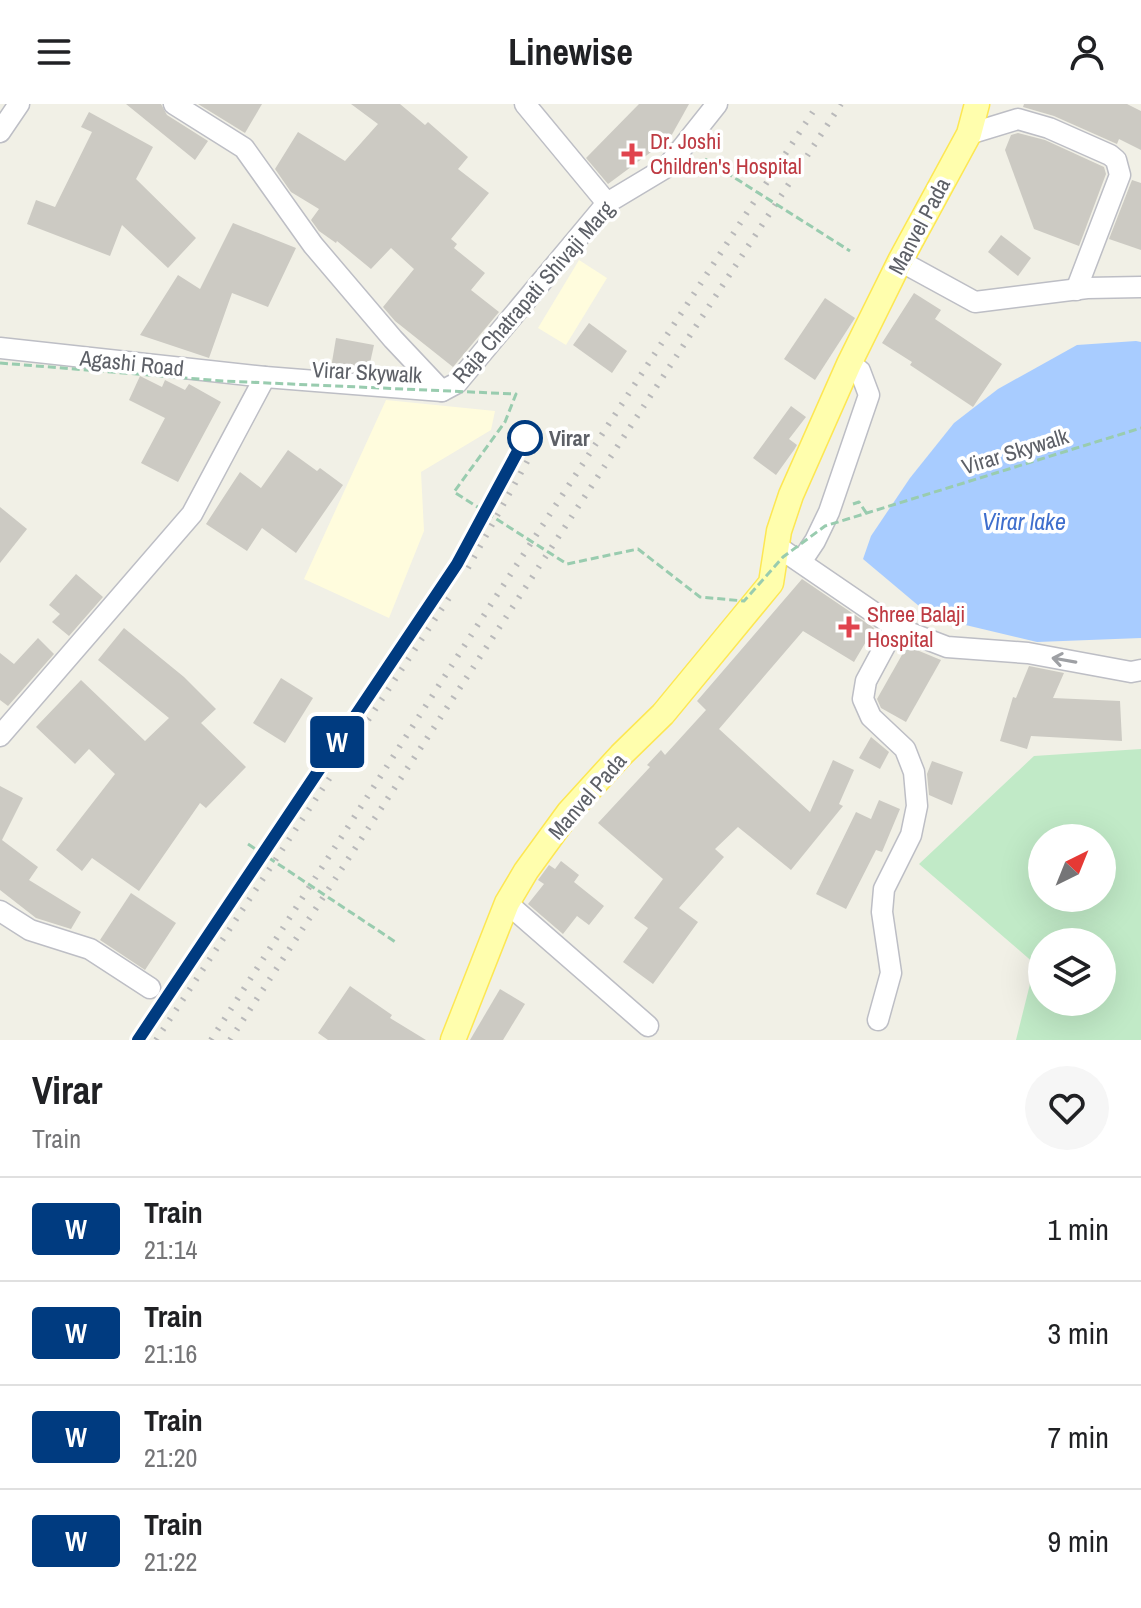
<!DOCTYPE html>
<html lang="en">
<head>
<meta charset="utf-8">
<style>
  :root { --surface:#fff; --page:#f6f6f6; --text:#202124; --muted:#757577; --line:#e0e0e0 }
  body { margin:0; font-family:"Archivo Narrow",sans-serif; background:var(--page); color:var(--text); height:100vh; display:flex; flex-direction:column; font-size:30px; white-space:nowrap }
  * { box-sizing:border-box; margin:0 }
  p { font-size:26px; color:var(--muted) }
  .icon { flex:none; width:44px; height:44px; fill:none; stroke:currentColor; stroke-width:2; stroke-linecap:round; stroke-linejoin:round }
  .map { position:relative; height:936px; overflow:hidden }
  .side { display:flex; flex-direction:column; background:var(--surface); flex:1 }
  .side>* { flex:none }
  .badge { padding:0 16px; border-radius:6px; font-size:28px; line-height:52px }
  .needle { width:52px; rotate:43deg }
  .controls { position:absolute; left:1028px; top:720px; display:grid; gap:16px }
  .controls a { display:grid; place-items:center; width:88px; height:88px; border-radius:50%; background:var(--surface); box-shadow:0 8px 32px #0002; font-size:40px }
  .map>.badge { position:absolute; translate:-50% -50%; box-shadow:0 0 0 4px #fff }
  .round { display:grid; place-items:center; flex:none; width:84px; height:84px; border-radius:42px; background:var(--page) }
  .head { display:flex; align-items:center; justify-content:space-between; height:136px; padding:0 32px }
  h1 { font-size:38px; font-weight:800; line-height:60px }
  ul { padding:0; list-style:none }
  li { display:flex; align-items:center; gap:24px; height:104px; padding:0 32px; border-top:2px solid var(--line) }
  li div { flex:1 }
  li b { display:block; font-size:30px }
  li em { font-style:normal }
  li .badge { min-width:88px; font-weight:700; text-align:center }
  header { display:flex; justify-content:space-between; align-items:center; height:104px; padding:0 32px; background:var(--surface); font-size:36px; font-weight:800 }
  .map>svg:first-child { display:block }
</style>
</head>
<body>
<header><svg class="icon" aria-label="menu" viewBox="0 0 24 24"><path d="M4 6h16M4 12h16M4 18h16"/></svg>Linewise<svg class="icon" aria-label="person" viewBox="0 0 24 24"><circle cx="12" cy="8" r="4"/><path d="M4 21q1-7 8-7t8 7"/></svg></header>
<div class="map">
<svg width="1141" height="936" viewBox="0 0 1141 936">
  <rect width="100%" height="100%" fill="#f1f0e6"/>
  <!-- commercial -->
  <g fill="#fffcdd">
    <polygon points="579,156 607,174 566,241 538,224"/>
    <polygon points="386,296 495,307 491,326 421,368 424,427 389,514 304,475"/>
  </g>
  <!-- green -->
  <path fill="#c1eac7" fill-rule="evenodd" d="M1141,645V936H1016L1035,860L919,760L1034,652ZM1042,734H1102V794H1042ZM1042,838H1102V898H1042Z"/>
  <!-- water -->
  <polygon fill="#a8ccff" points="1136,237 1141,238 1141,534 1037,538 932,513 863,455 871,432 910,374 954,319 998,285 1077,241"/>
  <!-- building -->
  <g fill="#cccac3">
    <polygon points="126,0 161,0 167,11 208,37 195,56"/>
    <polygon points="198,0 262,0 245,29"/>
    <polygon points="351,0 400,0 425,21 428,18 468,53 458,65 489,89 451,135 457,140 454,144 485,169 471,186 499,208 453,263 395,217 383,203 414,165 391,144 371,165 337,137 336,139 319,127 311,116 319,105 291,88 275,65 298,28 345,57 378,20"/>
    <polygon points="639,0 689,0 670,34 608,80 586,54"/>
    <polygon points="1024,0 1127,0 1141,7 1141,46 1119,35 1117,40 1054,12 1023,3"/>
    <polygon points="89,8 153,43 136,75 196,134 168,164 122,121 110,152 27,120 36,96 55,103 92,28 81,23"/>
    <polygon points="1018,29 1045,36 1104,63 1106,70 1079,142 1034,125 1005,46 1011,31"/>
    <polygon points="1132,76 1141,79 1141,146 1109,135"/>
    <polygon points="233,119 296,144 268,203 232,189 209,254 140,231 178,171 200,185"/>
    <polygon points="1001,131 1031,154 1018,172 988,148"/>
    <polygon points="914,189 941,206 935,215 1002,260 973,303 910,261 912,258 882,239"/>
    <polygon points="825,194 855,214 815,276 784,255"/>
    <polygon points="589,219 627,247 612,269 573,241"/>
    <polygon points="336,234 374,241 368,268 331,264"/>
    <polygon points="140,272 162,283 165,276 185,286 189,280 221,298 178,378 141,359 165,314 129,296"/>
    <polygon points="791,302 806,313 789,335 797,341 794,346 776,371 753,354"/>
    <polygon points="288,346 317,367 320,364 343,381 296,449 262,424 247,447 206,420 240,368 261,384"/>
    <polygon points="0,403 27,425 0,459"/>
    <polygon points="76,470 103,493 69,532 52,518 60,510 49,501"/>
    <polygon points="802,475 874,524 854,558 803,527 719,625 810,708 833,656 854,666 839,700 843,702 791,766 738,723 715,745 724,753 679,804 698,818 653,880 623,858 648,824 634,814 663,775 598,719 650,663 647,661 661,646 665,651 706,606 697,597"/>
    <polygon points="124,524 184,573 216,605 201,619 246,663 206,704 200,699 139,787 92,754 82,767 56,746 115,670 89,645 75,660 36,623 81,576 145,637 169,614 98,556"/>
    <polygon points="38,534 54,550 8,602 0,596 0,549 14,560"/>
    <polygon points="907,542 941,556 906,618 881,604 877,595"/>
    <polygon points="1029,562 1064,569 1053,594 1120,597 1122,637 1031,632 1027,645 1000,637 1013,593 1016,594"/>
    <polygon points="281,574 313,594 285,639 253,619"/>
    <polygon points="871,633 889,648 880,665 859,654"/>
    <polygon points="932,657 963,668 952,701 929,691 927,670"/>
    <polygon points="0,682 23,694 2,736 38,763 29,776 81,808 71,825 36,814 0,786"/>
    <polygon points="879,696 900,705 882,748 876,746 846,805 816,790 856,708 871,715"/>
    <polygon points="561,757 579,771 574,778 604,802 589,821 577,812 563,830 528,800 544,780 538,776 549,761 555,765"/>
    <polygon points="131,789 176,819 145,866 100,836"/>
    <polygon points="350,882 392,911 390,914 426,936 328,936 318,929"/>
    <polygon points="500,885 525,900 503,936 470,936"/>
  </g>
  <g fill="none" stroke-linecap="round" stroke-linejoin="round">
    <defs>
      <g id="minor">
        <polyline points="174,0 244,44 313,141 393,235 442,287"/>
        <polyline points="525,0 607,99"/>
        <polyline points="0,28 19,0"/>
        <polyline points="969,30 1018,15 1049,24 1110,51 1116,56 1120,71 1076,186"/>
        <polyline points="900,157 975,198 1087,184 1141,183"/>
        <polyline points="0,244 265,273 442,287 457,279 607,99 667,63 717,0"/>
        <polyline points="778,443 895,523 947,543 1028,549 1131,568 1141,566"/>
        <polyline points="801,458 815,437 829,408 869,291 860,267 849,260"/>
        <polyline points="0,632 192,410 265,273"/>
        <polyline points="507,799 648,922"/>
        <polyline points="0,807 30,826 90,845 150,884"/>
        <polyline points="878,916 891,869 882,808 884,785 911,731 917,702 914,668 905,645 871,613 863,595 866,577 895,523"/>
      </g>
      <polyline id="major" points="453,936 507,799 526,767 569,708 621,651 663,610 771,479 779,427 791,391 849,260 900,157 969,30 977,0"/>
    </defs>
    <!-- minor casing -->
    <use href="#minor" stroke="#bdbec5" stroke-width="23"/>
    <!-- major casing -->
    <use href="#major" stroke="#fde753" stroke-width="27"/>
    <!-- path -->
    <polyline stroke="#99ccaf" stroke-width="3" stroke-dasharray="8 4" stroke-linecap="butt" points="853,400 859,398 867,410"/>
    <!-- minor -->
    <use href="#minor" stroke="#fff" stroke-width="20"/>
    <!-- major -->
    <use href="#major" stroke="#fffead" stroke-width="24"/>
    <!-- rail -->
    <g stroke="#b9b9ba" stroke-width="6" stroke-dasharray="2 10" stroke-linecap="butt">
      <polyline points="468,464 538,338"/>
      <polyline points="139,936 457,460 525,334"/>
      <polyline points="156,936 451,491"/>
      <polyline points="211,936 497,491 818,0"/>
      <polyline points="230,936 841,0"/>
    </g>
    <!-- path-bridge -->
    <g stroke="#99ccaf" stroke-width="3" stroke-dasharray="8 4" stroke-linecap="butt">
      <polyline points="705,55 850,147"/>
      <polyline points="0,259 223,277 516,290 505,318 454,388 567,460 638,445 700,493 744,497 783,453 825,422 1141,324"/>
      <polyline points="248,740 397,839"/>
    </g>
  </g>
  <!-- one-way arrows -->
  <defs><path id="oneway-shaft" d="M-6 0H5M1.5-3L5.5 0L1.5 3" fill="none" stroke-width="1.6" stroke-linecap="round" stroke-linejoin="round" transform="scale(2)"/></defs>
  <use stroke="#9ea0a4" href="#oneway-shaft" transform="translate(1064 556) rotate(-170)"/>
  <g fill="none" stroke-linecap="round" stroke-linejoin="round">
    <defs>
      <polyline id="line" points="138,936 457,460 525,334"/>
    </defs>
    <!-- line casing -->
    <use href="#line" stroke="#fff" stroke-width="18"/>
    <!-- line -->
    <use href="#line" stroke="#003b80" stroke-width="12"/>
  </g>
  <!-- markers -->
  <g fill="#e0444e" stroke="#fff" stroke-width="3">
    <path d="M628 38h8v8h8v8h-8v8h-8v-8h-8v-8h8z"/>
    <path d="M845 511h8v8h8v8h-8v8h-8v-8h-8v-8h8z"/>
  </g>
  <circle fill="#fff" stroke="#003b80" stroke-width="4" cx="525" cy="334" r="16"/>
  <g text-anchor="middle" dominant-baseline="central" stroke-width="7" stroke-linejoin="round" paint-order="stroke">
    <!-- health labels -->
    <g font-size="22" fill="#be3a42" stroke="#fff" text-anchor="start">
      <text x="650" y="37">Dr. Joshi<tspan x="650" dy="25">Children's Hospital</tspan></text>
      <text x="867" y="510">Shree Balaji<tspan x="867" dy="25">Hospital</tspan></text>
    </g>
    <!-- street labels -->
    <g font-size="22" fill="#5d6067" stroke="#fff">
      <text transform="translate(919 122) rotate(-62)">Manvel Pada</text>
      <text transform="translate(533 188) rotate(-49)">Raja Chatrapati Shivaji Marg</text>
      <text transform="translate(132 259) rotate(6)">Agashi Road</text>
      <text transform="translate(367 268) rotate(3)">Virar Skywalk</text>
      <text transform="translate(1015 347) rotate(-17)">Virar Skywalk</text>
      <text transform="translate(587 692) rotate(-49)">Manvel Pada</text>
    </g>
    <!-- stop labels -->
    <g font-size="22" font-weight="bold" fill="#5d6067" stroke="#fff" text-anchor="start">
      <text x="549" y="334">Virar</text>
    </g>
    <!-- water labels -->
    <g font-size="24" font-style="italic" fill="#3f6fcd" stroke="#fff">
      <text x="1024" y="417">Virar lake</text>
    </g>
  </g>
</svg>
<div class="controls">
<a><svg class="needle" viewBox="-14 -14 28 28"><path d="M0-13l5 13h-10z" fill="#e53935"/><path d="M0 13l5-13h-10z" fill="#757577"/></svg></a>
<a><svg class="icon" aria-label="layers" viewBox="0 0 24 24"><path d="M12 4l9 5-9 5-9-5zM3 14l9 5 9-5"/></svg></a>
</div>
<b class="badge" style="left:337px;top:638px;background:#003b80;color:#fff">W</b>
</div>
<section class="side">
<div class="head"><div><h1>Virar</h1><p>Train</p></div><a class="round"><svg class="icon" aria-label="heart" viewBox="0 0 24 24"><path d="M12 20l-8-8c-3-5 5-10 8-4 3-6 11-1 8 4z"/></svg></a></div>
<ul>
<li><span class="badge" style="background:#003b80;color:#fff">W</span><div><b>Train</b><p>21:14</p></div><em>1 min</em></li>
<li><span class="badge" style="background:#003b80;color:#fff">W</span><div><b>Train</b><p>21:16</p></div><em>3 min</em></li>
<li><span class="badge" style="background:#003b80;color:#fff">W</span><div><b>Train</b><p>21:20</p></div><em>7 min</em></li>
<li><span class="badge" style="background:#003b80;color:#fff">W</span><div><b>Train</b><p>21:22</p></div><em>9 min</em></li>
</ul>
</section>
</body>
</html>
